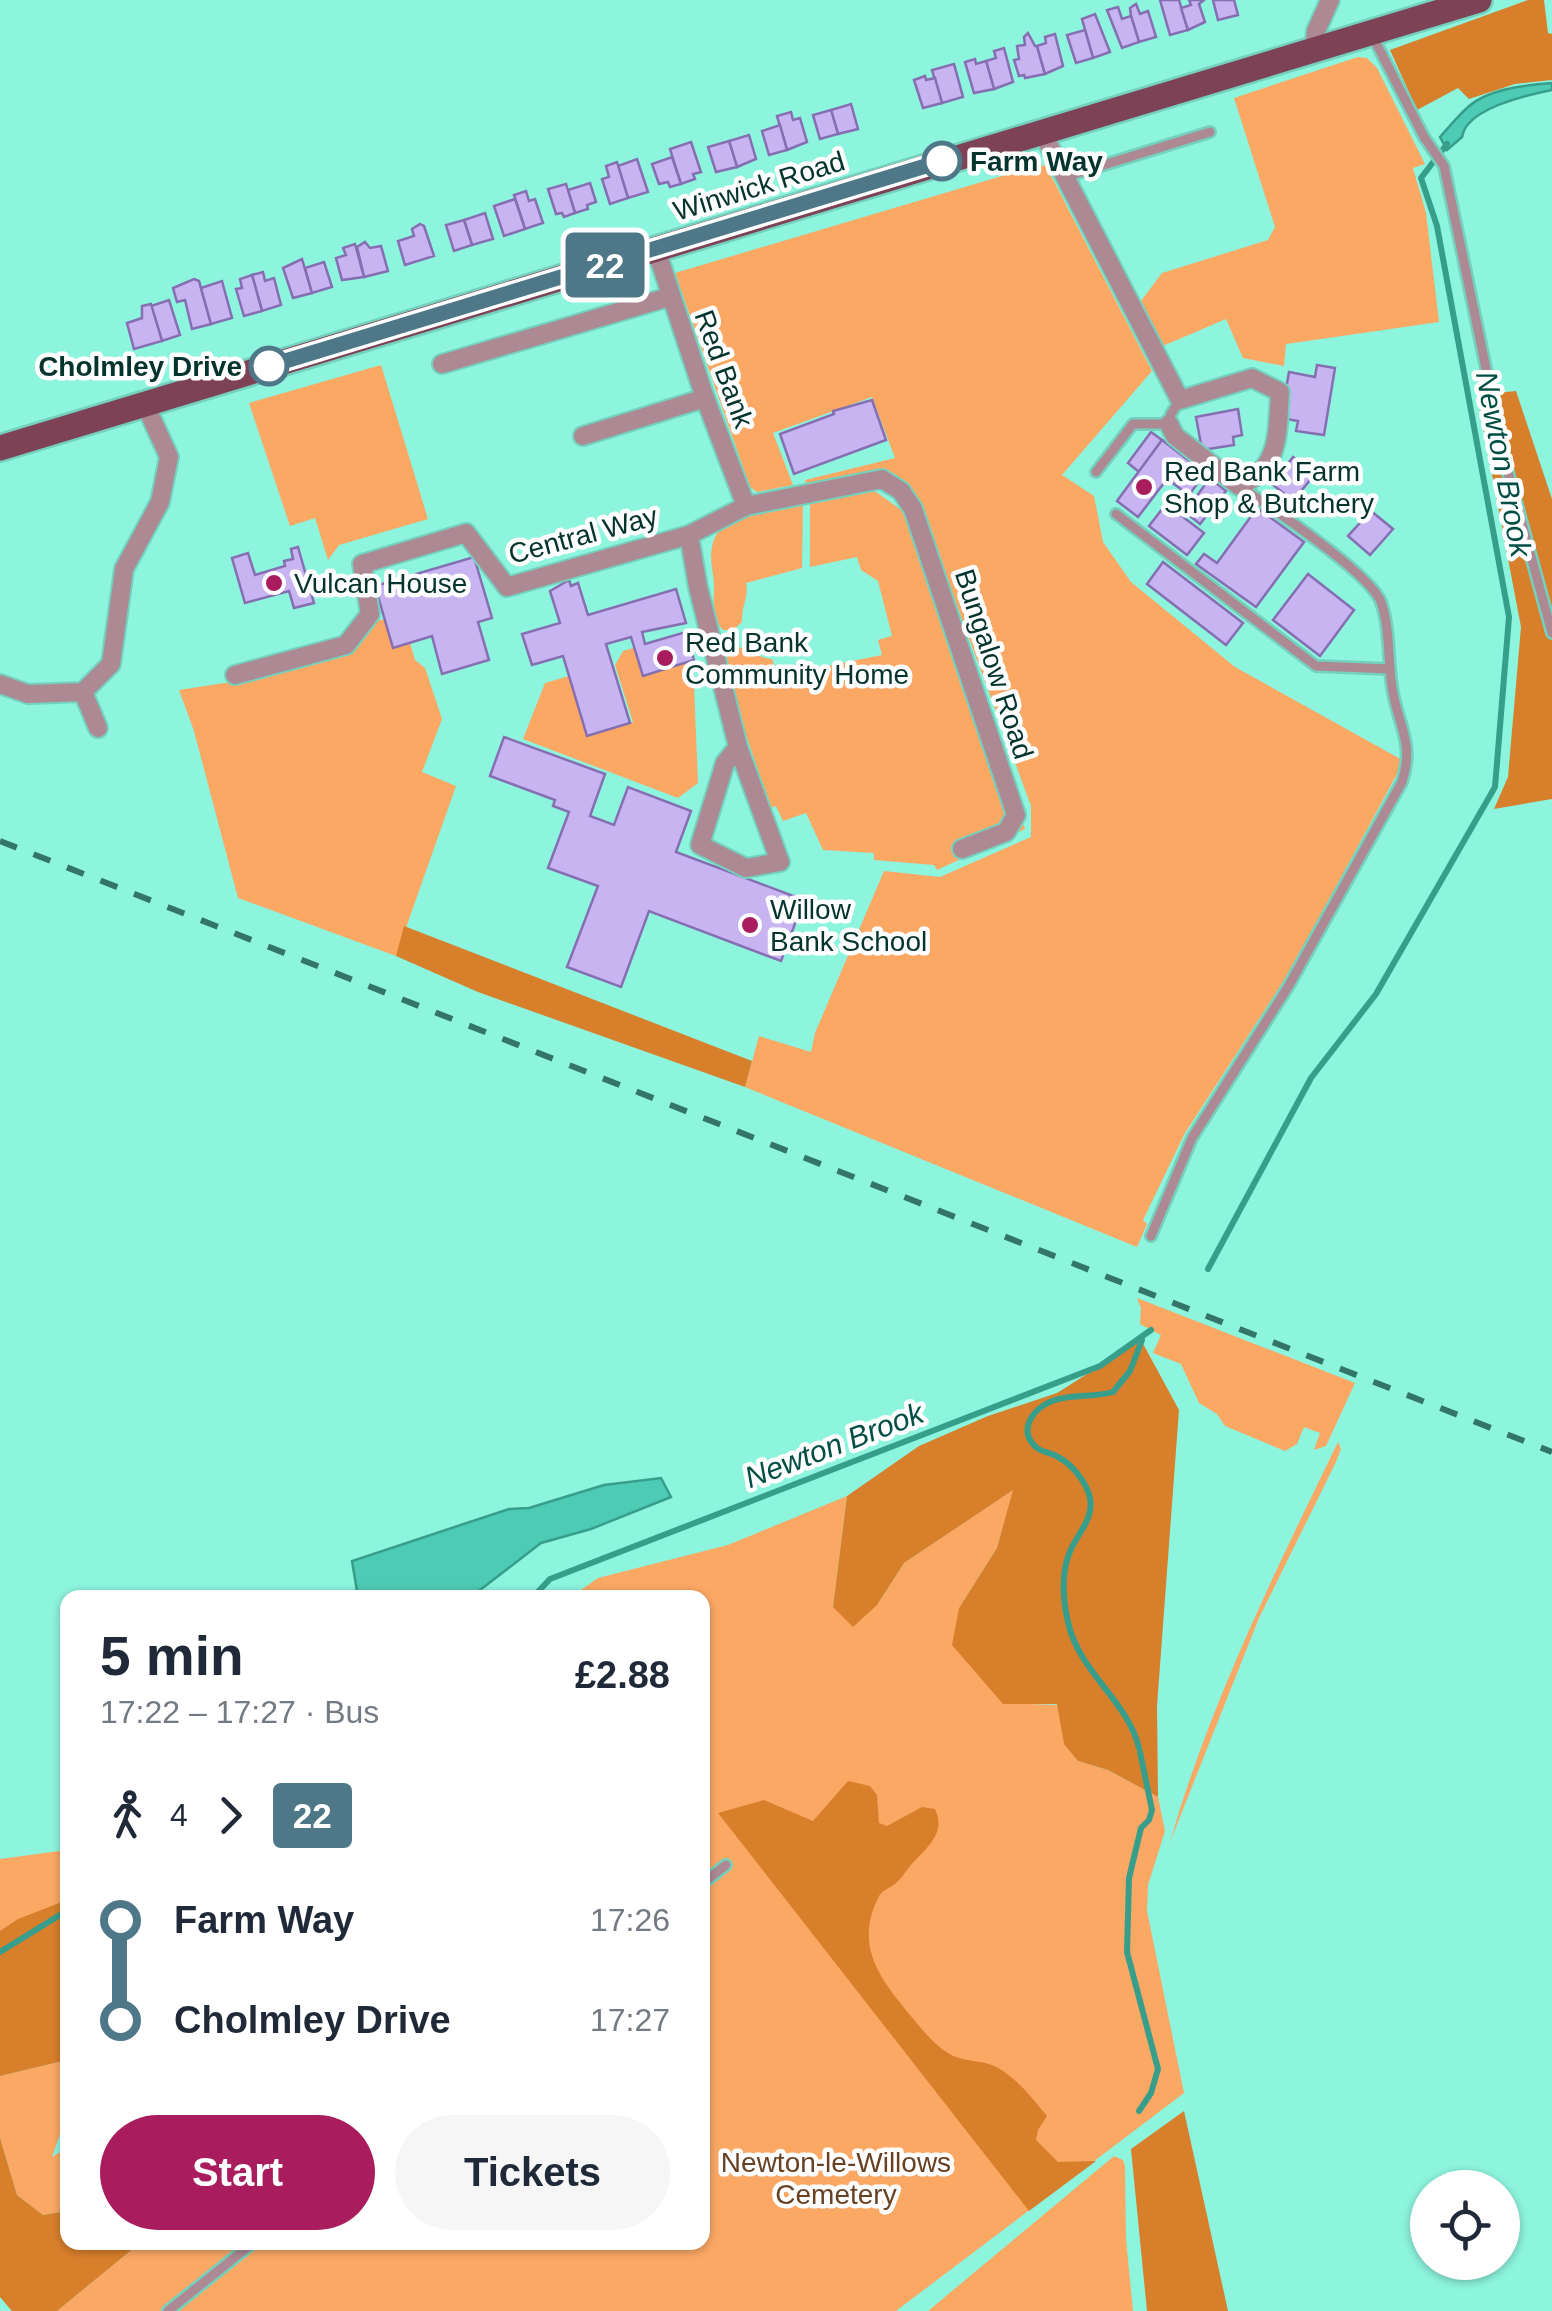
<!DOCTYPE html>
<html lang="en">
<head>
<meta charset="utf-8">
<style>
  :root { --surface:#fff; --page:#f6f6f7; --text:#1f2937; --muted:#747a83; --accent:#a91d5f }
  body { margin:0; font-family:Arial,sans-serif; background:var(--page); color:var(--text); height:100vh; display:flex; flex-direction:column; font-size:38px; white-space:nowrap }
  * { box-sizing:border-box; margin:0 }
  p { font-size:32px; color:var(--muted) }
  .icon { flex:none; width:55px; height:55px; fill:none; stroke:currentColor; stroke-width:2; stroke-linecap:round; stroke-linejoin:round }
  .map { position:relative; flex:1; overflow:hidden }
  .drawer { position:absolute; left:60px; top:1590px; width:650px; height:660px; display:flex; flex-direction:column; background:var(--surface); border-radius:20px; box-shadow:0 2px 8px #0004 }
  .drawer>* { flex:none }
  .badge { padding:0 20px; border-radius:8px; font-size:35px; line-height:65px }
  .buttons { position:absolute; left:1410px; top:2170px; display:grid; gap:20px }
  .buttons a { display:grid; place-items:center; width:110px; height:110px; border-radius:50%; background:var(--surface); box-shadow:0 2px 8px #0004; font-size:50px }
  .map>.badge { position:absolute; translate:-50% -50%; box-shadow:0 0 0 5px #fff }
  .legs { display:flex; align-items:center; gap:15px; height:110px; padding:0 40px; font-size:32px }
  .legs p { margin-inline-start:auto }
  .headline { display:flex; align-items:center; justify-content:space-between; height:170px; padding:0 40px }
  h1 { font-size:55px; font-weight:600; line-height:75px }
  .cta { display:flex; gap:20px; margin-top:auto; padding:20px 40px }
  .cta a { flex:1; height:115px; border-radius:60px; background:var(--accent); color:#fff; font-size:40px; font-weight:600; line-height:115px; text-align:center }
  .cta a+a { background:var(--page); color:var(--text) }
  ul { padding:0 40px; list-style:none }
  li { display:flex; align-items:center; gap:35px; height:100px; font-size:38px }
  li i { display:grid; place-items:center; width:15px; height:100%; margin:0 12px; background:currentColor }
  li i::after { content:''; width:25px; height:25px; margin:-12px; border:8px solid; border-radius:50%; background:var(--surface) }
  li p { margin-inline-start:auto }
  li:first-child i { background:linear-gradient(#0000 50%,currentColor 0) }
  li:last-child i { background:linear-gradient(currentColor 50%,#0000 0) }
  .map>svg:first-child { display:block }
</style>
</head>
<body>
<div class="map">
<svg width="1552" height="2311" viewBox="0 0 1552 2311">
  <rect width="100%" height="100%" fill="#8df4de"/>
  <!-- green -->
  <g fill="#fba865">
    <polygon points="1358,57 1367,58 1377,68 1425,164 1413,168 1426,213 1439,322 1286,344 1284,366 1243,358 1226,319 1158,348 1138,305 1162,273 1268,240 1275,227 1234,98"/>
    <polygon points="1039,165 1046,166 1152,371 1062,475 1094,496 1103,542 1131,582 1235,667 1404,761 1292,968 1185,1133 1143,1220 1147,1224 1137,1247 745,1087 759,1036 811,1052 815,1033 884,871 940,877 1031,837 1031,806 917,497 895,474 808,487 805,480 895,458 872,397 773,433 793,485 757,492 750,487 675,273"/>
    <polygon points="381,365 428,519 339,545 328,560 315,518 290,526 249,403"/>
    <path d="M862,491L876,492L907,514L954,608L1025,829L937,870L934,865L874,860V853L823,850L806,813L783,821L776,806L771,808L720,659L733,646C749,648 757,658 772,659L778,676L882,655L878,640L892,636L878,581L861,570L857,557L810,567V498Z"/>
    <path d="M803,501L802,568L746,583C749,598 741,606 742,622L733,630H723C711,618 714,602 714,586C714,573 709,561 712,547C720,508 771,508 803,501Z"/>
    <polygon points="385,619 393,647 410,643 415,660 425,668 442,719 422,772 456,786 396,956 238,898 194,731 179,690 231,682 353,644 348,627"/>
    <polygon points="634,648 643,675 693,660 698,783 678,798 523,739 545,683 569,676 587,736 633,722 615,665 623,651"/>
    <polygon points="1137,1298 1355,1383 1326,1446 1314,1450 1320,1433 1304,1427 1297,1444 1285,1451 1225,1426 1217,1414 1199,1403 1181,1364 1153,1353 1161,1335 1140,1324 1141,1308"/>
    <path d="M1338,1442L1341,1449L1335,1464L1259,1618L1170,1842C1210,1703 1275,1572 1338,1442Z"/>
    <polygon points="1014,1489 997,1548 959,1608 1003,1703 1058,1705 1064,1743 1078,1761 1108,1770 1158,1797 1165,1831 1148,1885 1147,1911 1184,2093 896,2311 57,2311 140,2243 702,2242 702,1598 571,1597 598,1578 728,1545 847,1496 833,1607 877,1605 904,1563"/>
    <polygon points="67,1850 67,1908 0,1959 0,1859"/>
    <polygon points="67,2060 67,2114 52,2157 67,2148 67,2211 43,2215 17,2195 0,2138 0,2076"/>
    <polygon points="1114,2156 1123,2160 1125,2166 1126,2239 1133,2311 928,2311"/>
  </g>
  <!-- forest -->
  <g fill="#d87f2b">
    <polygon points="1528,0 1544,0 1548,33 1552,34 1552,80 1515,84 1469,99 1458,88 1417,110 1390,50"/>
    <polygon points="1516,391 1552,499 1552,799 1494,809 1508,777 1521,627 1477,395"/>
    <polygon points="404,926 752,1061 745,1087 478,992 396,956"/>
    <polygon points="1141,1340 1179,1410 1157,1706 1158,1797 1108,1770 1078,1761 1064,1744 1057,1704 1003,1704 952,1645 959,1608 997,1548 1013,1490 904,1563 877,1605 853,1627 833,1607 847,1496 919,1446 988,1416 1057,1393"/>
    <path d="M848,1781L870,1786L877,1795L879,1823L887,1826L922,1807L935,1809C947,1834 925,1849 910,1866C905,1872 901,1879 895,1884C888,1889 882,1890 878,1898C854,1947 881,1979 910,2015C921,2028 933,2044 948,2053C963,2063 984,2059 998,2068C1019,2080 1032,2098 1047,2116L1038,2130L1036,2140L1058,2162L1096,2161L1029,2211L718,1813L764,1800L813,1821Z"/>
    <polygon points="67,1900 67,2060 0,2076 0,1931 18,1919"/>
    <polygon points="1184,2111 1228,2311 1147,2311 1131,2149"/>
    <polygon points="0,2138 17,2195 43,2215 67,2211 68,2242 140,2243 57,2311 12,2311 0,2297"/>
  </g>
  <!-- water -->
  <g fill="#4ecbb4" stroke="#389e8c" stroke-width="2.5">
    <path d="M1552,83V90C1527,95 1466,108 1462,137L1447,150L1440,137C1449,127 1458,116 1468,107C1488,89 1525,85 1552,83Z"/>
    <polygon points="661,1478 671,1497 591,1529 541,1543 471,1597 358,1597 352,1561 509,1509 529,1508 604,1485"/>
  </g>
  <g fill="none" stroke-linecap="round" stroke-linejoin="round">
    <!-- stream -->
    <g stroke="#389e8c" stroke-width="6">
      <polyline points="1208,1269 1311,1078 1376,994 1495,787 1509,617 1437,226 1421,178 1447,144"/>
      <polyline points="532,1598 550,1579 1100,1366 1151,1330"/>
      <path d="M1139,1748C1127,1699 1079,1673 1068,1622C1063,1601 1061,1574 1069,1554C1076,1534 1094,1521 1090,1498C1087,1483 1072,1464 1058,1457C1052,1453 1042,1452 1037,1448C1016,1430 1034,1408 1052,1401C1072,1393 1093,1398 1113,1392L1130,1371L1142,1340"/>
      <polyline points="0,1952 68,1910"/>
      <polyline points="1139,2111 1151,2093 1158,2069 1127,1952 1129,1878 1141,1828 1149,1820 1152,1810 1140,1752"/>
    </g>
  </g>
  <!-- building -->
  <g fill="#c7b4f1" stroke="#856eb1" stroke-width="2.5">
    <polygon points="1160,0 1179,0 1188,30 1170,35"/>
    <polygon points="1189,0 1204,0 1199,4 1205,22 1188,30 1181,8 1191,5"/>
    <polygon points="1213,0 1234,0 1238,15 1218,20"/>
    <polygon points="1136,4 1140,14 1148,11 1156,37 1139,42 1131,16 1130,8"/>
    <polygon points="1118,7 1122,19 1131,16 1139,42 1122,48 1107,10"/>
    <polygon points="1095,14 1110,52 1093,58 1082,19"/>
    <polygon points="1085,30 1093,58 1076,63 1067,35"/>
    <polygon points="1028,33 1035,46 1037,46 1045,74 1025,78 1024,75 1019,76 1014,60 1019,59 1017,46 1025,45 1024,37"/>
    <polygon points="1055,34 1063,66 1045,74 1037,46 1046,43 1045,37"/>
    <polygon points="1004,48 1013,82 994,89 986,61 996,58 994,51"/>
    <polygon points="975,59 976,64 986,61 994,89 974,93 965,62"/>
    <polygon points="954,64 963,97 942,103 932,70"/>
    <polygon points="925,76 926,80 935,78 942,103 923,108 914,80"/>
    <polygon points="851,104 858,129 838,134 831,110"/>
    <polygon points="831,110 838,134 820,139 813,115"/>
    <polygon points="791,112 793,120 800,118 807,142 787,150 777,116"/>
    <polygon points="780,125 787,150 769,155 762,131"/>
    <polygon points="749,135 756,159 737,167 729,141"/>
    <polygon points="729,141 737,167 716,172 708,147"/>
    <polygon points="691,142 701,172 693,174 695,179 681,184 670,149"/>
    <polygon points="672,157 681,184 670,187 668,182 659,184 652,164"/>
    <polygon points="637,159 648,192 628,198 618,166"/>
    <polygon points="617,162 628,198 610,204 602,179 609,177 606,166"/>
    <polygon points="590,183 596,202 587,205 588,209 575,213 568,190"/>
    <polygon points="566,184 575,213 564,217 562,213 556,214 548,189"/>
    <polygon points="526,191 529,201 535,199 543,223 525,229 514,195"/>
    <polygon points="515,199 525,229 504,236 494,206"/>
    <polygon points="485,213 493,239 472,245 464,220"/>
    <polygon points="464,220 472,245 454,251 446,225"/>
    <polygon points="420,224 424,226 434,256 405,265 398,241 414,236 412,229"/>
    <polygon points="365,242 370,248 381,246 388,271 364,277 357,247"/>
    <polygon points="355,244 364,277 342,280 336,258 346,255 343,248"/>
    <polygon points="302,259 312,293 293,298 283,268"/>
    <polygon points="324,262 332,287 312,293 305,268"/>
    <polygon points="263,272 265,281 274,278 281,305 262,311 252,275"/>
    <polygon points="252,275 262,311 244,316 236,289 242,288 240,279"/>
    <polygon points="194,279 199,281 211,324 192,329 185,300 177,302 173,288"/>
    <polygon points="222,281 232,318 211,324 201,288"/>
    <polygon points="169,300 180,335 162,341 151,306"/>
    <polygon points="151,304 162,341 134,349 127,323 142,318 142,306"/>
    <polygon points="1317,365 1335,368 1324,435 1296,431 1298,421 1281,418 1289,372 1315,377"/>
    <polygon points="872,400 886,440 794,474 780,434 834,414 833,411"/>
    <polygon points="1238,409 1242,435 1233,437 1234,445 1202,450 1196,417"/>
    <polygon points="1151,432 1162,440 1139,472 1128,463"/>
    <polygon points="1162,440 1205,473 1189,495 1167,479 1138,517 1117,501"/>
    <polygon points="1293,457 1315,474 1293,501 1272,484"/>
    <polygon points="1210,478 1226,491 1200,524 1185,512"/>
    <polygon points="1245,499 1304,542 1256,607 1196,564 1204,554 1217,563 1252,515 1240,506"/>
    <polygon points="1166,504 1204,533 1187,555 1149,526"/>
    <polygon points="1371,511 1393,529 1370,555 1348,536"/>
    <polygon points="298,547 314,603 294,608 289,591 245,603 232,558 248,553 255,575 285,566 284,561 293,559 291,549"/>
    <polygon points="474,557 492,618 478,622 489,660 442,674 432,636 393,648 375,586"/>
    <polygon points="1163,562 1243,623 1226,645 1147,584"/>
    <polygon points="1308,574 1354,610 1320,656 1273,620"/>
    <polygon points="569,580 571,586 578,583 588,615 676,589 686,623 642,632 645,644 686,632 694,660 643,676 631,637 606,644 630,723 587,736 563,656 532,665 522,634 560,623 550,591"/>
    <polygon points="504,737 605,774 590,816 614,825 628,787 691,811 676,852 804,900 781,961 649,911 621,987 567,967 598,886 548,868 569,812 553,806 555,800 490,776"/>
  </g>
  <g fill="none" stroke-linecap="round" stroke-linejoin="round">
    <defs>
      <g id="lane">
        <polyline points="1372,35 1424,137 1444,166 1506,465 1552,633"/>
        <polyline points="1065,177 1210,132"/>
        <polyline points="1096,472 1133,424 1169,424 1171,414 1180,400"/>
        <polyline points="1116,514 1316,666 1390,669"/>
        <path d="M1151,1236L1192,1138L1288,987L1402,782C1414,744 1400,729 1393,693C1387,663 1391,631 1381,602C1370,573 1269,506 1239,486"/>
        <polyline points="702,1884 726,1865"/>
        <polyline points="168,2311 254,2242"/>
      </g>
      <g id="street">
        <polyline points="1314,50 1316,31 1330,0"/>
        <path d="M1042,132L1180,400L1252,378L1280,392C1277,433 1281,468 1239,486L1175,436L1169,424"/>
        <polyline points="656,249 705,398 746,506"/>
        <polyline points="442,364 669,297"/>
        <polyline points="583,436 705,398"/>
        <polyline points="689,535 698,587 738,747 780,862 746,868 700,845 725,763 738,747"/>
        <polyline points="235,675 346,645 370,614 362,564 466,533 507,587 689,535 746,506 882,479 901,491 913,509 1016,815 1006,832 962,849"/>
        <polyline points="0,684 28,694 83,692 111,664 124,569 160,502 169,457 145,404"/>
        <polyline points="83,692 98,728"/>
      </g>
      <polyline id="primary" points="0,448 1479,0"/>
    </defs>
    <!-- lane casing -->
    <use href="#lane" stroke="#74d1be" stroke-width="14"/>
    <!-- street casing -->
    <use href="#street" stroke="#74d1be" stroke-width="22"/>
    <!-- primary casing -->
    <use href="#primary" stroke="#74d1be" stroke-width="30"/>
    <!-- lane -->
    <use href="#lane" stroke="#ac8993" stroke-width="9"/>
    <!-- street -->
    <use href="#street" stroke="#ac8993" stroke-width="18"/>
    <!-- primary -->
    <use href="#primary" stroke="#7e4257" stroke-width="25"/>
    <!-- rail -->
    <polyline stroke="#337569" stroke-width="6" stroke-dasharray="18 18" stroke-linecap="butt" points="0,841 1552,1452"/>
  </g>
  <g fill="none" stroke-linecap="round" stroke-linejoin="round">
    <defs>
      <polyline id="line-1" points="269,366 942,161"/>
    </defs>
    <!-- line-1 casing -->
    <use href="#line-1" stroke="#fff" stroke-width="22"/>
    <!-- line-1 -->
    <use href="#line-1" stroke="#4e7888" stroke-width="15"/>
  </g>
  <!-- markers -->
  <g fill="#fff" stroke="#4e7888" stroke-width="5">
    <circle cx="942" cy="161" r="18"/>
    <circle cx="269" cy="366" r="18"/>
  </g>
  <g fill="#a91d5f" stroke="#fefefe" stroke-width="4">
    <circle cx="1144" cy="487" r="10"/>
    <circle cx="274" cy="583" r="10"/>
    <circle cx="665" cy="658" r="10"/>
    <circle cx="750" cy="925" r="10"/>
  </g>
  <g text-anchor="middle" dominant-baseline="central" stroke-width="9" stroke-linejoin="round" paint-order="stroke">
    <!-- stop labels -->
    <g font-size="28" font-weight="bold" fill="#04342d" stroke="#fefefe" text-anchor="start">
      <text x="970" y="161">Farm Way</text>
      <text x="242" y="366" text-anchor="end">Cholmley Drive</text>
    </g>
    <!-- street labels -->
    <g font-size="28" fill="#04342d" stroke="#fefefe">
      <text transform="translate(759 186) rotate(-17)">Winwick Road</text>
      <text transform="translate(724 369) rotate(70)">Red Bank</text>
      <text transform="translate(583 535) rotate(-15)">Central Way</text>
      <text transform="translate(994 664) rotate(72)">Bungalow Road</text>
    </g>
    <!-- poi labels -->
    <g font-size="28" fill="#04342d" stroke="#fefefe" text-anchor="start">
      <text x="1164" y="471">Red Bank Farm<tspan x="1164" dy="32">Shop &amp; Butchery</tspan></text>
      <text x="294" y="583">Vulcan House</text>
      <text x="685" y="642">Red Bank<tspan x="685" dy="32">Community Home</tspan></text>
      <text x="770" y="909">Willow<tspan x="770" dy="32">Bank School</tspan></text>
    </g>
    <!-- park labels -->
    <g font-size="28" fill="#674121" stroke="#fefefe">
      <text x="836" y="2162">Newton-le-Willows<tspan x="836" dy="32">Cemetery</tspan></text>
    </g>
    <!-- water labels -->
    <g font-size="30" font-style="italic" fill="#014f44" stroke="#fefefe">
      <text transform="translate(1504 464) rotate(79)">Newton Brook</text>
      <text transform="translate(834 1445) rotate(-21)">Newton Brook</text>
    </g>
  </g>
</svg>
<div class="buttons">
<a><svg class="icon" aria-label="locate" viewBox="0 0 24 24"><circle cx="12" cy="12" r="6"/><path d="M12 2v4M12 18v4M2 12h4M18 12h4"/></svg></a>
</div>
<b class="badge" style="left:605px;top:265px;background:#4e7888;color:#fff">22</b>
<section class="drawer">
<div class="headline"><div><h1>5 min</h1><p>17:22 – 17:27 · Bus</p></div><b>£2.88</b></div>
<div class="legs"><svg class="icon" aria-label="walk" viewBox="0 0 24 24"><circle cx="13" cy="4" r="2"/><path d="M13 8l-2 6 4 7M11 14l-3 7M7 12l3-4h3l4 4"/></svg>4<svg class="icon" aria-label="forward" viewBox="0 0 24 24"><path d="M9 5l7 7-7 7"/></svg><b class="badge" style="background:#4e7888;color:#fff">22</b></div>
<ul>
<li><i style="color:#4e7888"></i><b>Farm Way</b><p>17:26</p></li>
<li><i style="color:#4e7888"></i><b>Cholmley Drive</b><p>17:27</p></li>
</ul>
<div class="cta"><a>Start</a><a>Tickets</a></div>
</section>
</div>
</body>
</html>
